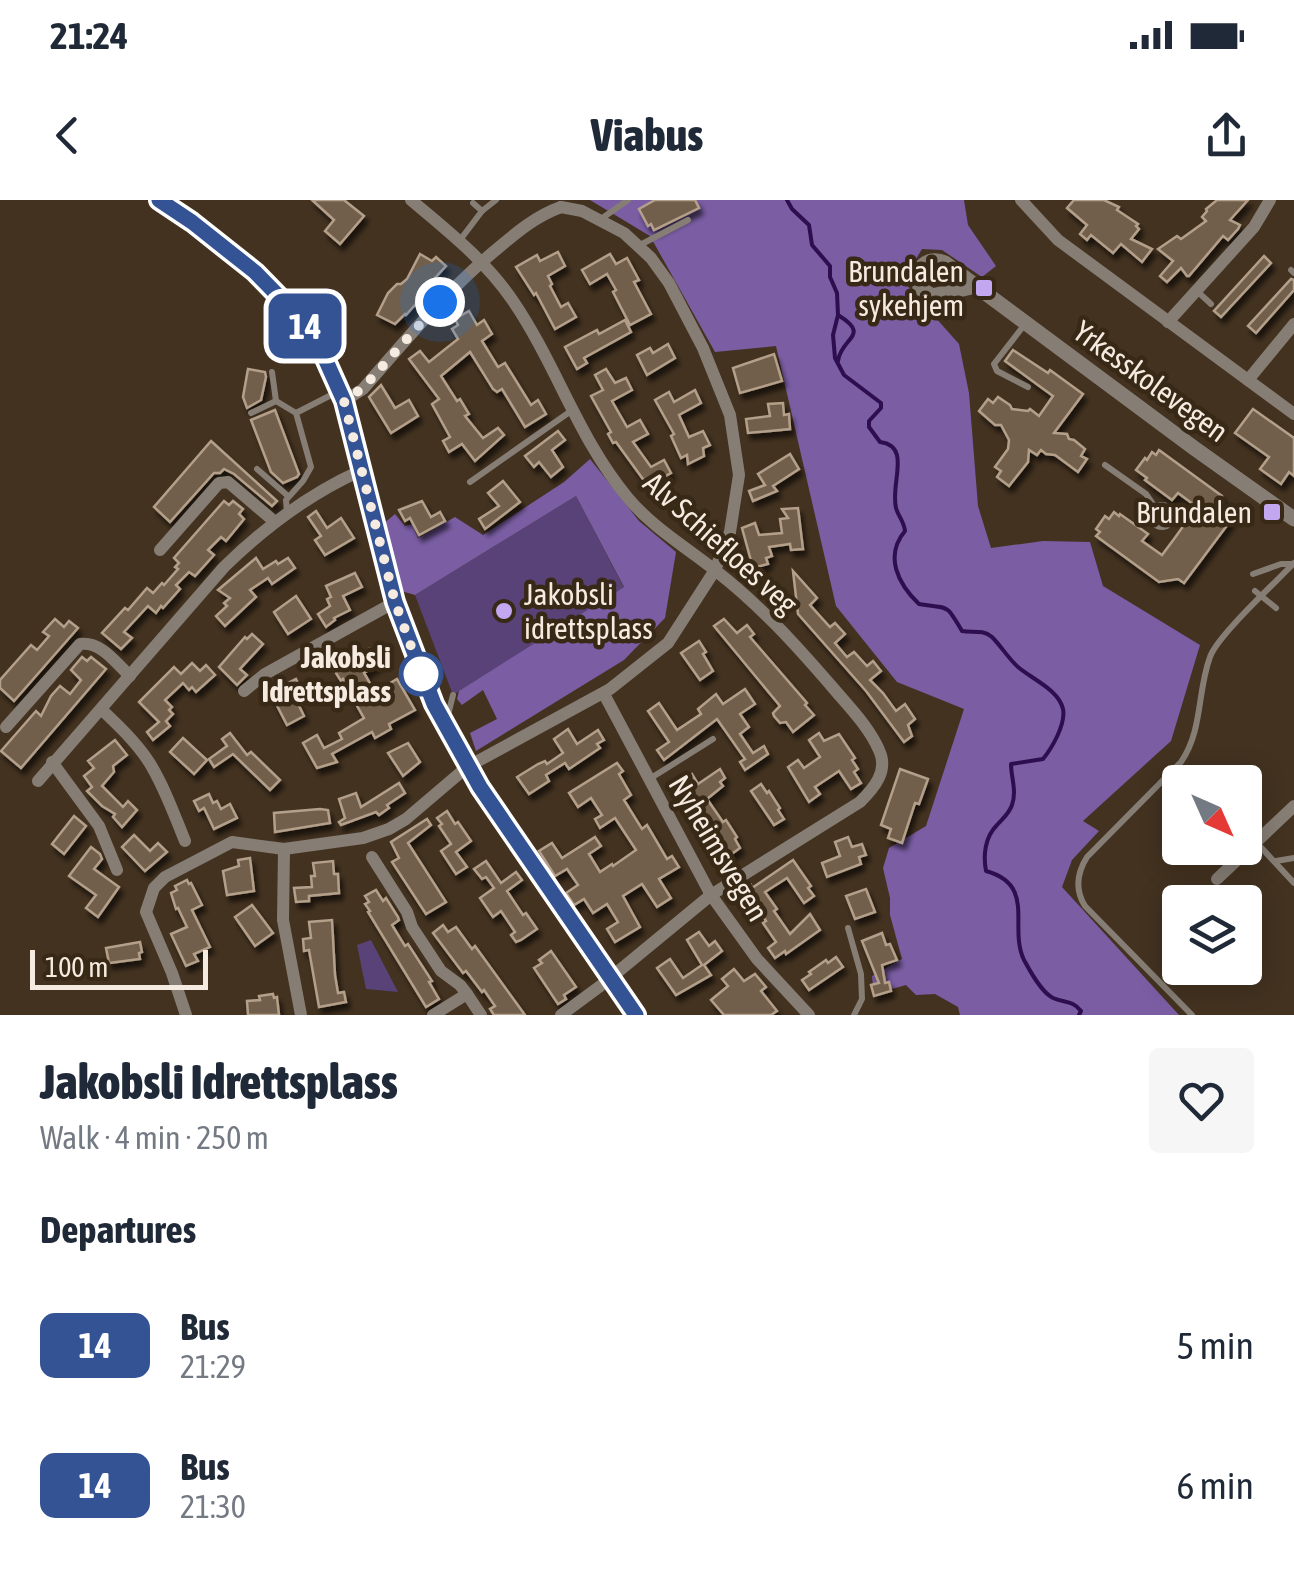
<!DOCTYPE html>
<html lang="en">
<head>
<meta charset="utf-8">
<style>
  :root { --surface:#fff; --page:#f6f6f7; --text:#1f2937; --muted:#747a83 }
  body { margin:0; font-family:"Asap Condensed",sans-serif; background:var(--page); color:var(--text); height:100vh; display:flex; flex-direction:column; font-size:38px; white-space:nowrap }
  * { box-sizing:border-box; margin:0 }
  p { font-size:32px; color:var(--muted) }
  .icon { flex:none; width:55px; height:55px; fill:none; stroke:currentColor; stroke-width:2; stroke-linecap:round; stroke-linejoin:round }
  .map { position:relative; height:815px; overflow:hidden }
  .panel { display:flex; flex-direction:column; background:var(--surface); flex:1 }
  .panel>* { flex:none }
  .badge { padding:0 20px; border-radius:15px; font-size:35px; line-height:65px }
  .needle { width:65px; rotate:135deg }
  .buttons { position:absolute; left:1162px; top:565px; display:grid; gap:20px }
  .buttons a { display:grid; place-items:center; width:100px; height:100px; border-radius:10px; background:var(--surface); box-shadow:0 5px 25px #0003; font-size:50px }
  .scale { position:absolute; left:30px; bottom:25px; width:178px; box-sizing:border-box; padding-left:10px; border:5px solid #f6ebe0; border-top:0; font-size:28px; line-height:35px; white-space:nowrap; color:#f6ebe0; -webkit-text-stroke:8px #382816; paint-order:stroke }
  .you { position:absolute; width:50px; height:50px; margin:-25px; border:8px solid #fff; border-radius:50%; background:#1a73e8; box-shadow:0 0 0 15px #1a73e833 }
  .map>.badge { position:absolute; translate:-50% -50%; box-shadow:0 0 0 5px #fff }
  h2 { padding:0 40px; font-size:38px; line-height:90px }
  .round { display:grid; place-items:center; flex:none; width:105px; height:105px; border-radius:10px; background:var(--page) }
  .overview { display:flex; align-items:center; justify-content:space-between; height:170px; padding:0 40px }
  h1 { font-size:48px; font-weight:800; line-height:75px }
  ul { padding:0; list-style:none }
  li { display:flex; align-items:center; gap:30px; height:140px; padding:0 40px }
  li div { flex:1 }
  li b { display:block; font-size:38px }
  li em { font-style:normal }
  li .badge { min-width:110px; font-weight:700; text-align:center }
  .status { display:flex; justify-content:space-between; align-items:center; height:70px; padding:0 50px; background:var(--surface); direction:ltr }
  .status svg { height:28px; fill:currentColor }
  header { display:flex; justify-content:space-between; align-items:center; height:130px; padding:0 40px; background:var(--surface); font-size:45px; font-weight:800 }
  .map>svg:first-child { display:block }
</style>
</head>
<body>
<div class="status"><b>21:24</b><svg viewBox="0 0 49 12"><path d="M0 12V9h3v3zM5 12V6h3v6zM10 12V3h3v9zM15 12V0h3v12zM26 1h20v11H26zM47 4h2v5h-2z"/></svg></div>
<header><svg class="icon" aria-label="back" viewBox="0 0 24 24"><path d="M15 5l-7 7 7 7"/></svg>Viabus<svg class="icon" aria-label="share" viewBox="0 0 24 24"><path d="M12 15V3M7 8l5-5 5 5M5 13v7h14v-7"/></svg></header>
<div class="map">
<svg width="1294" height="815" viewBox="0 0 1294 815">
  <defs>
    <filter id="shadow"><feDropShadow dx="3.5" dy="6" stdDeviation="2.5" flood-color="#0009"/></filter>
  </defs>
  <rect width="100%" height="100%" fill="#433220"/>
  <!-- green -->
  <g fill="#584277">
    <polygon points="576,296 624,388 453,495 415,395"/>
    <polygon points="371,740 398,792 366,789 357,745"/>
  </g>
  <!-- forest -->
  <g fill="#7a5da3">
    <polygon points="590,0 964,0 968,25 996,66 982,77 942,50 922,49 903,81 959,144 969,193 978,306 991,348 1043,341 1090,342 1103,386 1200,445 1171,541 1083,621 1099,631 1072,660 1062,687 1179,815 960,815 958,807 935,794 916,795 906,785 874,794 872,776 902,759 890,715 890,698 883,668 889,648 926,626 964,509 897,482 836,406 776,146 715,152 650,36"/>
    <polygon points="590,259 639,321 676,352 665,418 624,460 476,551 470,533 497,519 483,490 462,505 457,499 459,491 624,387 576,296 415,395 401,391 383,324 395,314 405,326 412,324 418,338 455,317 483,335 564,282"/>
  </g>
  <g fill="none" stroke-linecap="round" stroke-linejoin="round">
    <!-- stream -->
    <g stroke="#2f0e4f" stroke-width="4">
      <path d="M787,0L792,9L809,25L812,45L830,66V77L837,93L838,115L833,135L835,158L844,175L881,203V208L869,221V227L880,242C912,246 890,283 896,308C898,316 904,321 905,331C884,356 898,384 919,404C949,409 945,402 962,431C973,433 982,429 992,437C1001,446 1008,458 1018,467C1032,479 1059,490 1063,509C1066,524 1052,548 1043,559L1011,564C1011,577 1017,591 1012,605C1009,614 1003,618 997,625C985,637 983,655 986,671C1037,685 1008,727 1024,760C1030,771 1041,792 1053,798C1064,803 1073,800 1081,811L1079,815"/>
      <path d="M838,161C841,137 872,136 838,115"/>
    </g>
  </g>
  <!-- building -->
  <g fill="#715f4b" stroke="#b4a08a" stroke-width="2.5" filter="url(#shadow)">
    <polygon points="312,0 344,0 364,16 340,44 325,31 334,20"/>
    <polygon points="655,0 695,0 699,8 654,30 651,24 648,26 639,9"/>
    <polygon points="1074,0 1104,0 1119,7 1117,10 1138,24 1136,26 1139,29 1131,39 1152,49 1142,62 1121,44 1113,53 1091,35 1087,40 1080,34 1087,25 1067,8"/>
    <polygon points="1217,0 1248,0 1230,20 1240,25 1238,29 1228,40 1223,36 1189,76 1187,76 1181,68 1167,82 1160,76 1173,61 1158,49 1177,36 1181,39 1206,21 1202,17 1207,11 1206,9"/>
    <polygon points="558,52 565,66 548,76 552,84 550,86 561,107 568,103 576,117 555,129 536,93 534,95 516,67 537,55 540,61"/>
    <polygon points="420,54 432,61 436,57 446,66 435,78 437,80 406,115 405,114 395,124 377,115 388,93 397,84 401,84 407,79"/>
    <polygon points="610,54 616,64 627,58 639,80 634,82 651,114 630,125 613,92 616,90 607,74 590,84 582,70"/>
    <polygon points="1264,56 1271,63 1221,117 1214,111"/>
    <polygon points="1291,79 1294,80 1294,90 1256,133 1248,126"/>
    <polygon points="469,111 477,125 484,120 492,134 482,141 498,167 505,163 531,205 538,200 546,214 525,227 502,189 497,192 493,189 470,152 441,176 457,201 460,199 469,214 465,216 483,238 498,228 504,235 475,261 462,244 449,252 443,241 450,237 432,204 439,199 409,159 420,151 429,162 458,139 452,129 458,125 455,119"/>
    <polygon points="625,120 631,132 584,158 587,163 577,169 565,147 597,130 599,134"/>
    <polygon points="668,144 675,158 647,175 637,155 650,148 653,153"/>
    <polygon points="1013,150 1048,173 1050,170 1083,194 1054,233 1067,234 1069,239 1074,240 1085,249 1081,256 1087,259 1078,272 1055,255 1046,254 1041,250 1037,255 1029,250 1028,262 1009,286 997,277 1001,271 995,267 1008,249 1009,240 1001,225 995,225 979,211 988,199 993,203 998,197 1010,205 1012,209 1028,211 1030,209 1039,216 1053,196 1005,161"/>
    <polygon points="774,154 782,181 740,193 733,168"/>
    <polygon points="248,169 265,172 266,177 261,200 247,208 243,197"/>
    <polygon points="606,169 615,183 626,178 632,190 612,201 627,227 640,220 648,234 633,242 651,267 664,260 671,273 648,286 616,242 613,243 608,234 611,232 591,196 603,190 595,175"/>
    <polygon points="381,185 395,208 409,200 418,216 391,233 369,197"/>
    <polygon points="695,190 701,203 679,215 689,237 703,231 710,245 703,248 704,256 688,264 687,255 681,258 671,236 674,234 655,200 669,192 674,202"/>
    <polygon points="783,203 784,215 789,214 790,229 748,233 746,219 770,216 768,204"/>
    <polygon points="1253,209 1294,238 1294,276 1289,272 1281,284 1260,269 1269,257 1235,233"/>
    <polygon points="275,210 299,274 297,277 283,283 271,272 251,220"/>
    <polygon points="558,231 565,240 552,250 563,267 551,277 539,262 534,267 525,256"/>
    <polygon points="211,241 277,301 272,306 234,274 224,269 220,273 214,273 170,322 154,307"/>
    <polygon points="1159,250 1222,296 1225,316 1231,320 1184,383 1178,379 1159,382 1096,336 1100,332 1096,329 1105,316 1109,319 1114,312 1119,316 1120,314 1148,334 1142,341 1162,355 1174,339 1197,307 1178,293 1172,300 1145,280 1147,278 1136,270 1145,258 1147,260 1152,252 1156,255"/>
    <polygon points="790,254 799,269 773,286 777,291 753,301 749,291 765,285 758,274"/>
    <polygon points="503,281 520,302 485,329 479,319 499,306 488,293"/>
    <polygon points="224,301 229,305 233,301 243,309 239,314 244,319 226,341 221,337 208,350 214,355 195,376 189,372 176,385 180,389 163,408 161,406 156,413 148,406 124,432 132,438 121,449 102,433 125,408 128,410 147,388 153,393 162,383 164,385 178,369 175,367 179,363 174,358"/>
    <polygon points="422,301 431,317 440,312 445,321 419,335 410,318 405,321 399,310"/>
    <polygon points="798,308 803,349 791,350 790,344 769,347 772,356 766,358 768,364 753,368 742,328 755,323 759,335 782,333 780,319 788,318 782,309"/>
    <polygon points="316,311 327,328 341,318 354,338 325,355 315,340 321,336 308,317"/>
    <polygon points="256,358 263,369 276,361 278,364 288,358 295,368 272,384 268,378 250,390 256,397 225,426 216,416 227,406 224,403 230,398 218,390"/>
    <polygon points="793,371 817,398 810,405 830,427 835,423 845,434 835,443 847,457 854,452 867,466 873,461 881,471 870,480 883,493 896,511 905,504 915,519 908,525 912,536 904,542 866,491 798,414"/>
    <polygon points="355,373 362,387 343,396 350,410 334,418 335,420 326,427 318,414 330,406 327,399 331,397 326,386"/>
    <polygon points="296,396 311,419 288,434 274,412"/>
    <polygon points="55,419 64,427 69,421 78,428 14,501 0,488 0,480 31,445 37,450 49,436 43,432"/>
    <polygon points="724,419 737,433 747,425 754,434 750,437 807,503 805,505 814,515 793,532 786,522 780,523 774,516 773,513 780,506 714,426"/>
    <polygon points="252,434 263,444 240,469 247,475 237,485 219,467 245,437 247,439"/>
    <polygon points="699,441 706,452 703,454 713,471 700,480 681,453"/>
    <polygon points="369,449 378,464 364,473 375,492 397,479 415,510 389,524 391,529 375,538 372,532 332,554 337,562 317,568 303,543 317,535 324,548 342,539 339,533 364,518 353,499 355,497 343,479 341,481 336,473 337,470"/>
    <polygon points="82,457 87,461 91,457 106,469 21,568 1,551 36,511 41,516 51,496 60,486 70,494 81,480 71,470"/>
    <polygon points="192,463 200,471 206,465 215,475 196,492 192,487 189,490 183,483 165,500 172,507 169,510 173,514 166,521 170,526 153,540 147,532 159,522 139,502 174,467 181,474"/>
    <polygon points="296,479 300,487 292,491 304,516 287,525 270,492"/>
    <polygon points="745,489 755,504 740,514 749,527 740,534 753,553 764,546 768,554 745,570 740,562 745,559 717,519 664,560 657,550 669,542 648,511 659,503 677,530 701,514 698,509 716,494 723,504"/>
    <polygon points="568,529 577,544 598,530 604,540 597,544 600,548 569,569 565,563 546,575 549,581 529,594 517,577 538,564 545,561 547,564 563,553 554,539"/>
    <polygon points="230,533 247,555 251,552 280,580 270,590 233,554 214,567 209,559 227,546 222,539"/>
    <polygon points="819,533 824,541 839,534 855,558 852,560 858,569 854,572 861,583 851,589 839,571 815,587 820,594 809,602 788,567 798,560 804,568 820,557 809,540"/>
    <polygon points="183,538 207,560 194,574 170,552"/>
    <polygon points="115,540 127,555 113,566 114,572 102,586 123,607 128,601 137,610 122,627 113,617 115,614 102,606 87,591 92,587 84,576 94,568 88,561"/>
    <polygon points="408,543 420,562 403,576 388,553"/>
    <polygon points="617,563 623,571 619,574 631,595 624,600 642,629 647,625 667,659 672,656 679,667 659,679 671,698 657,707 642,684 623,696 640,727 615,742 607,729 618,722 607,704 593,713 584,699 574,705 566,693 578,685 567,669 555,676 539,651 552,643 562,658 595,637 601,646 589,654 600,672 612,664 613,666 636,650 615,618 600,628 595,619 602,615 591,598 578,607 569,593"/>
    <polygon points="720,569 725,578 720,582 723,586 707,599 723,622 726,620 737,637 735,639 740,648 729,656 681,582 692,574 698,584"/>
    <polygon points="900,569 928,579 919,604 915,603 902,643 888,638 891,629 881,625"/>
    <polygon points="399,583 405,593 387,605 389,608 379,615 376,612 341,625 339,622 345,618 339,599 356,593 361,607"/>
    <polygon points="761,584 767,593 769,591 780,608 778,610 784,619 774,625 751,591"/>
    <polygon points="209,594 213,603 217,601 221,609 230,604 237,618 214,629 204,608 199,611 194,601"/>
    <polygon points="320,609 328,610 330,623 275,632 274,613"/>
    <polygon points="447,611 455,624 458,622 471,641 456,652 467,667 456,674 441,651 451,644 439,626 442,624 437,618"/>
    <polygon points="74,616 86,626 64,654 52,644"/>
    <polygon points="427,619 431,625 408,643 446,702 426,714 392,662 399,658 391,642"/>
    <polygon points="134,635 150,651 158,643 167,652 145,671 122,647"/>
    <polygon points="848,637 852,647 862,644 866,655 859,657 861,664 827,677 822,663 840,656 835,642"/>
    <polygon points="91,647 100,654 102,659 94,669 119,687 98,717 86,708 96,695 69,676"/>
    <polygon points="250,658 254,691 227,695 223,671 239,666 238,660"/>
    <polygon points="793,660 811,686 808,688 814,696 804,703 787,678 765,692 777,709 774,711 790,734 810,714 820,730 786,754 785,751 775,758 768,748 776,742 763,723 766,721 752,700 746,700 741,692 751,685 752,688"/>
    <polygon points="333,661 334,674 338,674 339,693 309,696 309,701 296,702 294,688 312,687 311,676 315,676 313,663"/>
    <polygon points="486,661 501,683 516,672 522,680 507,691 523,715 526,713 537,729 521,740 516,742 511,735 515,732 501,711 493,717 480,698 494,688 486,677 482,679 474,669"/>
    <polygon points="187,680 189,684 191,683 202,705 192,710 210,747 194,754 198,761 186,766 171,734 187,727 178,708 176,709 171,693 177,690 175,686"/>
    <polygon points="866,689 875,712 855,719 846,696"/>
    <polygon points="376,690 383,701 386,698 398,717 399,720 392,725 405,746 408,744 432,781 429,782 439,799 426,807 368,712 370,711 365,704 369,702 365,696"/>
    <polygon points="252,705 273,733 255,746 235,717"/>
    <polygon points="332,720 335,775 338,793 344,792 346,802 319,807 309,750 304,751 303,739 311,738 309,722"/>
    <polygon points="443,725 448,732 456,727 472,749 475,746 525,815 494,815 490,809 495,806 484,790 482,792 466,771 463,773 433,733"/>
    <polygon points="699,732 709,746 715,741 722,751 704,765 711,775 676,795 657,768 670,759 683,778 702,765 687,740"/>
    <polygon points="882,733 886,745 890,744 897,760 882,765 885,783 889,782 891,791 874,796 871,785 879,783 862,741"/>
    <polygon points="140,742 142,752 139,753 140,759 109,763 106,748"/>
    <polygon points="551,751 576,787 564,795 566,799 558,804 534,768 542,763 539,760"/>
    <polygon points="836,757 843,767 809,790 802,780 811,774 809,772 826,760 828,763"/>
    <polygon points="734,769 744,781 755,774 766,787 761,791 777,811 771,815 724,815 711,800 728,786 722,779"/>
    <polygon points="273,794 274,798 277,797 279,815 248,815 247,801 260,800 259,796"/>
  </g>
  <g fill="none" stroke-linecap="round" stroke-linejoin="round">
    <!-- service -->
    <g stroke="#867e75" stroke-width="6">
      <polyline points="473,3 482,11"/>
      <polyline points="601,19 628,0"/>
      <polyline points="460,40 482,11 496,0"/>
      <polyline points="640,45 688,20"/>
      <polyline points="1291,70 1294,73"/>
      <polyline points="1197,91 1211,104"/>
      <polyline points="1025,124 994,164 997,171 1028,187"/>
      <polyline points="272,172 276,201 296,213"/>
      <polyline points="251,213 276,201"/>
      <polyline points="1105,265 1146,294 1155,307"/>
      <polyline points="257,269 288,296"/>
      <polyline points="470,282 571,211"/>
      <circle cx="1162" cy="316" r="11"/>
      <polyline points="287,312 286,300 303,281 311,267 296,213 339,191"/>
      <polyline points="1253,374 1281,364 1292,364"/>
      <polyline points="1255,391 1276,408"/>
      <polyline points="442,518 448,515 453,495"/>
      <polyline points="651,578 713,539"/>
      <polyline points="1257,643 1294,683"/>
      <polyline points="1276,661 1294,658"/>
      <polyline points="848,728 861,774 862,799 854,815"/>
      <path d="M1192,815L1085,706C1075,690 1077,673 1087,657L1181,562C1203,530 1197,492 1210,457C1217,436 1276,382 1294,363"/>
    </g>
    <!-- minor -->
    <g stroke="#867e75" stroke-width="12">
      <path d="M411,0C448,31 486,61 513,101C556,164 579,240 628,298C653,328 686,347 716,371C760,405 797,446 834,489C850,508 869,527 879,550C889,571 874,588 860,602L711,695L603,784L561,815"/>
      <polyline points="1021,0 1058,40 1294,214"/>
      <polyline points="1168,122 1254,27 1270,0"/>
      <polyline points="1248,180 1294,124"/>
      <path d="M344,201L363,189C406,140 447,90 497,49C517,32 536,16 561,7"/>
      <polyline points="160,350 219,283 228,282 275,322"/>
      <polyline points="244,491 265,474 395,402"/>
      <polyline points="604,494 711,695 757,759 809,815"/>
      <path d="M101,509C118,525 136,542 149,562C164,586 174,614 185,641"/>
      <path d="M6,527L80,444C101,441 116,463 130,476"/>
      <polyline points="52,562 99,626 117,670"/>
      <path d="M38,581L224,367C264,328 309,294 360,271"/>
      <polyline points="284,649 283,720 301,815"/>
      <polyline points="372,657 407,712 412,727 441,771 460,785 467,794"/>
      <polyline points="1217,679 1294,606"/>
      <polyline points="186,815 172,773 146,712 154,688 165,677 232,642 284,649 363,638 389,629 406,619 467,567 610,489 668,443 715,370 730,332 739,275 730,215 703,148 669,83 651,58 624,33 582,11 561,7"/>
      <polyline points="433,815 467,794 481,815"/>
    </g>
    <!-- tertiary -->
    <g stroke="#867e75" stroke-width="15">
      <polyline points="159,0 192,23 255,72 293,112 323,154 344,201 395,402 434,504 480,587 636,815"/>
      <path d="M976,86L932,96L920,88L918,73C923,61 934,58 945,63L1194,248L1294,319"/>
    </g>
  </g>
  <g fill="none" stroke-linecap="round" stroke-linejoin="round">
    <defs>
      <polyline id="line" points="159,0 192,22 255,72 294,112 323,154 344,201 395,402 434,504 480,587 636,815"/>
    </defs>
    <!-- line casing -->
    <use href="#line" stroke="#fff" stroke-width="22"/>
    <!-- line -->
    <use href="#line" stroke="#335395" stroke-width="15"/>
    <!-- walk -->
    <polyline stroke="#f6ebe0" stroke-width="10" stroke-dasharray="0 18" points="421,474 425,485 395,402 344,201 363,188 440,102"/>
  </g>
  <!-- markers -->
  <g fill="#c4a7f1" stroke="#382816" stroke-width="4">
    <rect x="974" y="78" width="20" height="20" rx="5"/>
    <rect x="1262" y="302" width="20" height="20" rx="5"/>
    <circle cx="504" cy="411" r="10"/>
  </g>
  <circle fill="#fff" stroke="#335395" stroke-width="5" cx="421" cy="474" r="20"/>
  <g text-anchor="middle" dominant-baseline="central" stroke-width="9" stroke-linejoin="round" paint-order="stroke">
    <!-- poi labels -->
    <g font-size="30" fill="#f6ebe0" stroke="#382816" text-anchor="end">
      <text x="964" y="71">Brundalen<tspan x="964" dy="34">sykehjem</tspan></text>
      <text x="1252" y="312">Brundalen</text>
      <text x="524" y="394" text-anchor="start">Jakobsli<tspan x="524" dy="34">idrettsplass</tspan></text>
    </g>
    <!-- street labels -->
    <g font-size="30" fill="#f6ebe0" stroke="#382816">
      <text transform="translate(1151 181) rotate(36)">Yrkesskolevegen</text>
      <text transform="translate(721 343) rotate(42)">Alv Schiefloes veg</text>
      <text transform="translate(719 648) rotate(59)">Nyheimsvegen</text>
    </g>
    <!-- stop labels -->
    <g font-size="30" font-weight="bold" fill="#f6ebe0" stroke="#382816" text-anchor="end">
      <text x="391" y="457">Jakobsli<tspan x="391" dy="34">Idrettsplass</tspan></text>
    </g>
  </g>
</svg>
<div class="buttons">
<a><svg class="needle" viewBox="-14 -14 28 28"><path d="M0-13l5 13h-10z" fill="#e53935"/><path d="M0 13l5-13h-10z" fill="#747a83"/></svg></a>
<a><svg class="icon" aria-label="layers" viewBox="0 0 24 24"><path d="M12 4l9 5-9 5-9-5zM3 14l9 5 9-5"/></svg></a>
</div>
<div class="scale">100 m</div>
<div class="you" style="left:440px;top:102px"></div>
<b class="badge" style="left:305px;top:126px;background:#335395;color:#fff">14</b>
</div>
<section class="panel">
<div class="overview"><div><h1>Jakobsli Idrettsplass</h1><p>Walk · 4 min · 250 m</p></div><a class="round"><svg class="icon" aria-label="heart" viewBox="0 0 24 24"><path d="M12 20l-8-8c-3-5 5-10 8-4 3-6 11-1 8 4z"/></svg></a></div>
<h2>Departures</h2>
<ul>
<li><span class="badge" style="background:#335395;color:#fff">14</span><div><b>Bus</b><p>21:29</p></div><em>5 min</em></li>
<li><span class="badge" style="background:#335395;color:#fff">14</span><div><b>Bus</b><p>21:30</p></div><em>6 min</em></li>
</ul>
</section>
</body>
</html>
